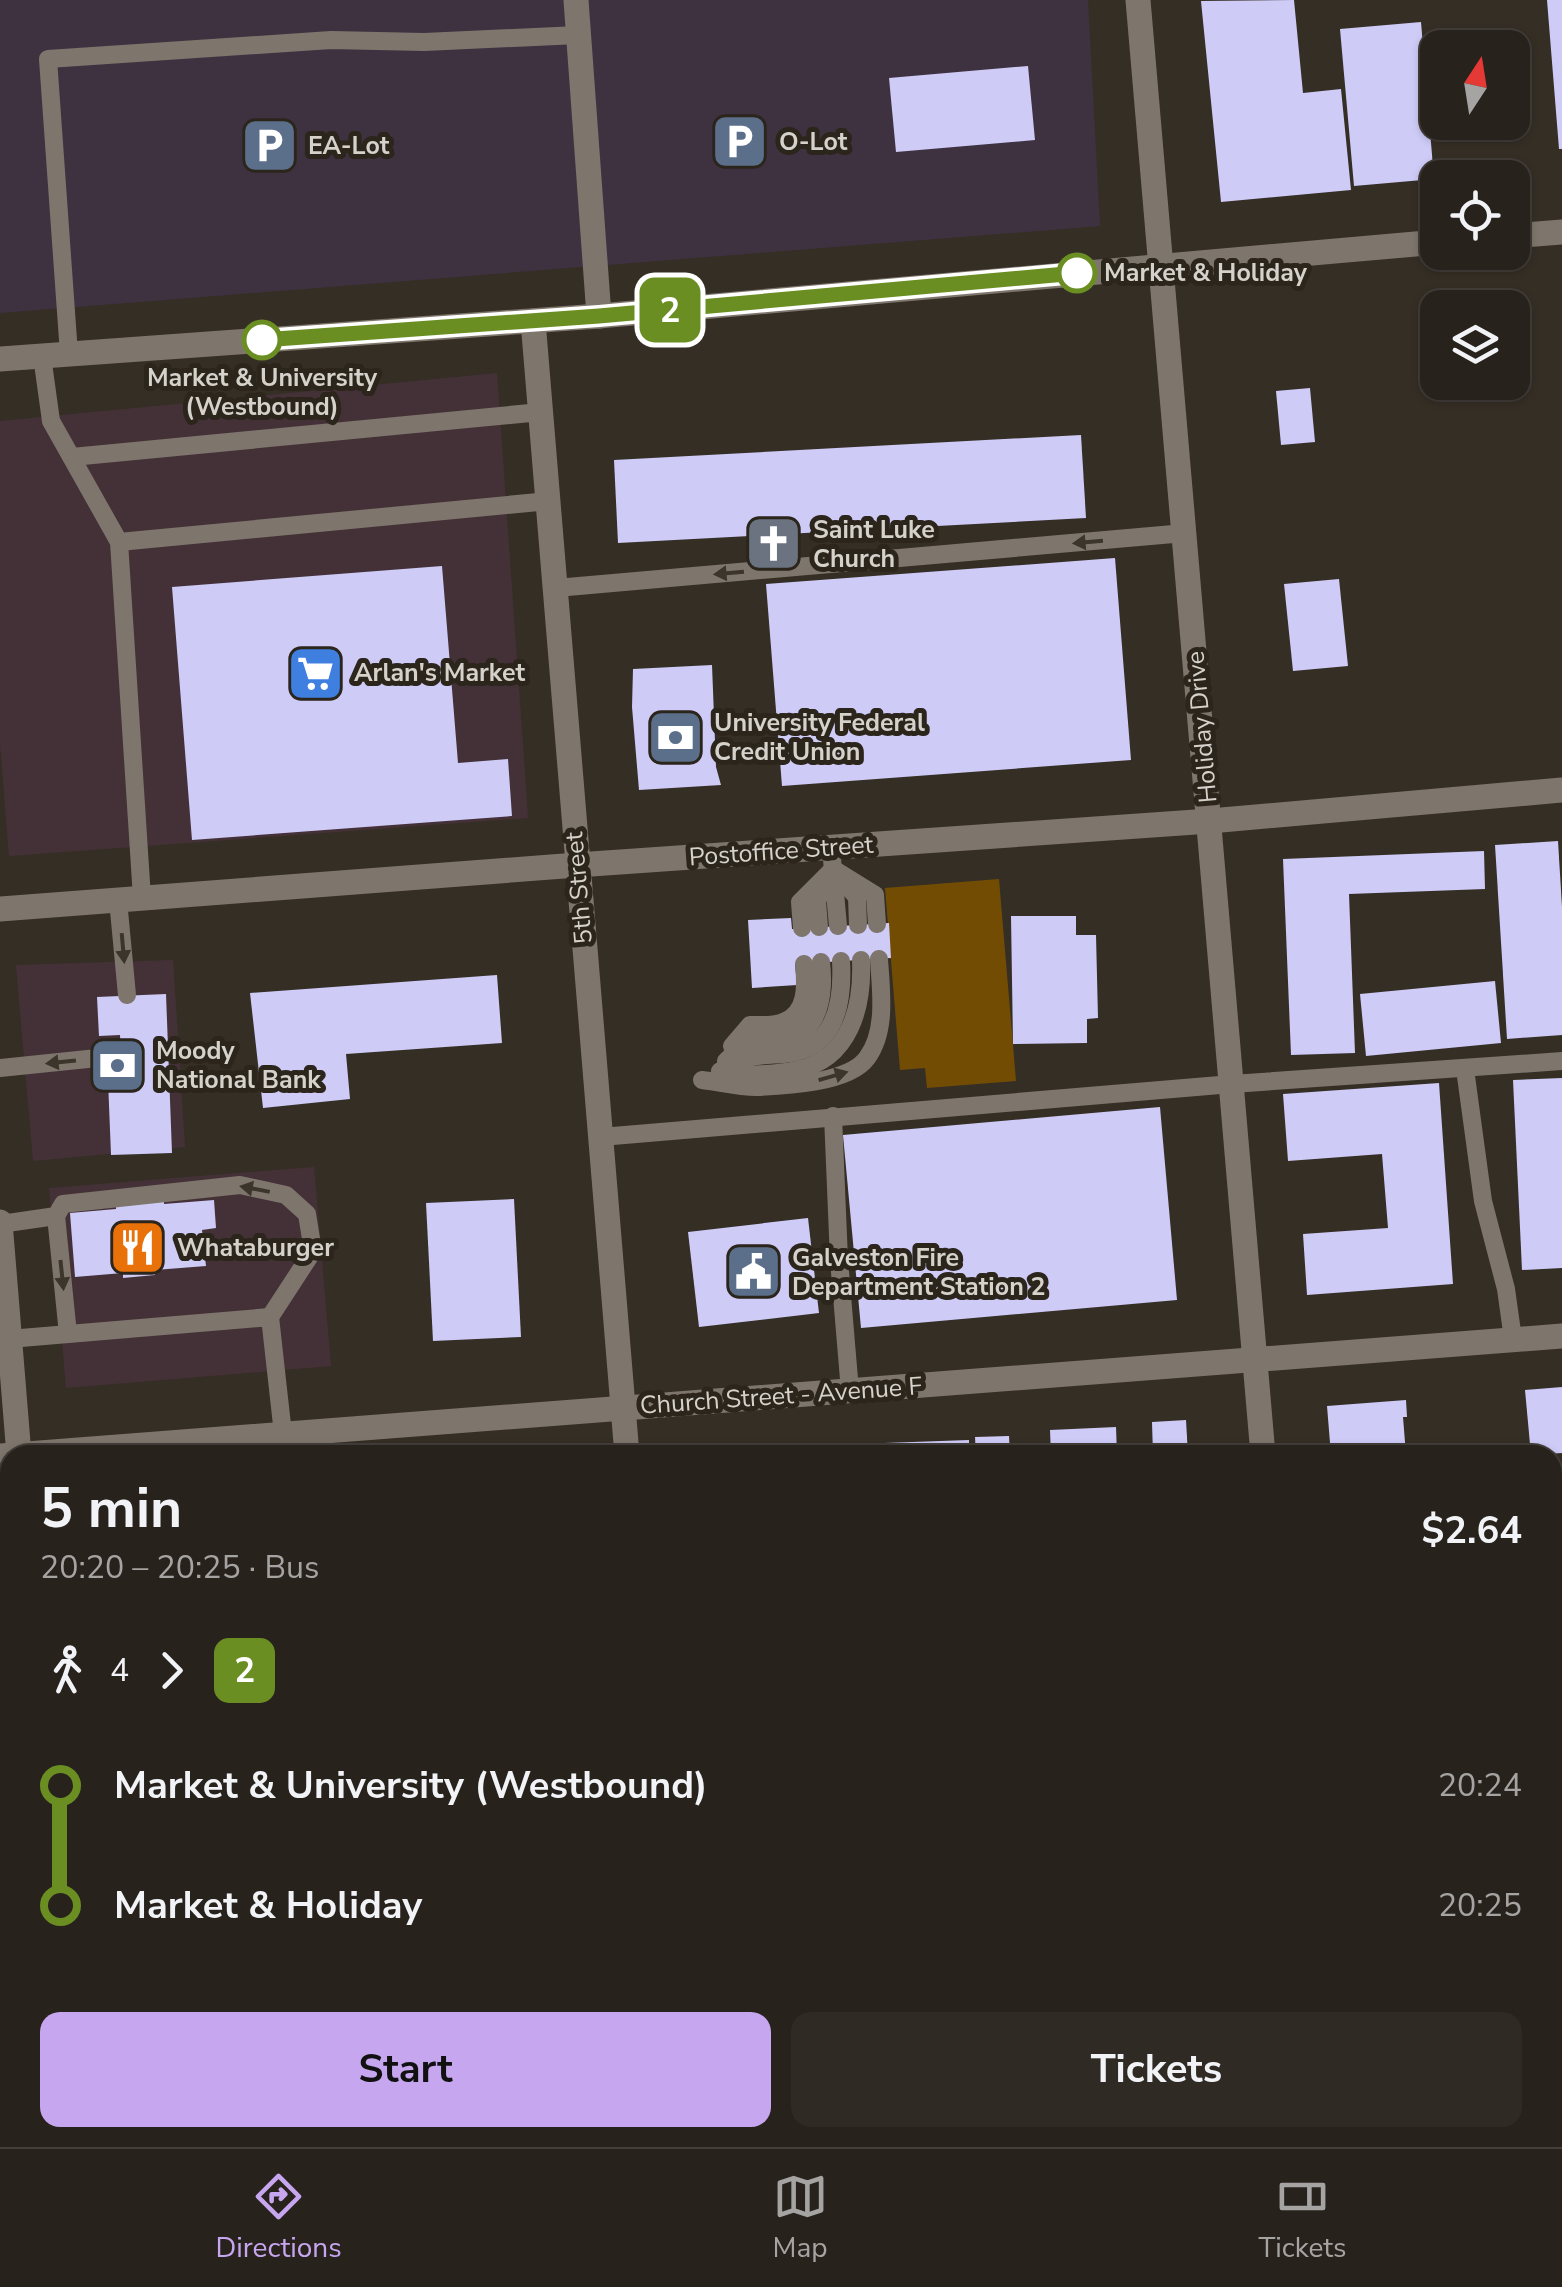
<!DOCTYPE html>
<html lang="en">
<head>
<meta charset="utf-8">
<style>
  :root { --surface:#28221c; --page:#302a25; --text:#f1f3f6; --muted:#a5a4a3; --line:#443f3b; --accent:#c7a6f0 }
  body { margin:0; font-family:"Nunito Sans",sans-serif; background:var(--page); color:var(--text); height:100vh; display:flex; flex-direction:column; font-size:38px; white-space:nowrap }
  * { box-sizing:border-box; margin:0 }
  p { font-size:32px; color:var(--muted) }
  .icon { flex:none; width:55px; height:55px; fill:none; stroke:currentColor; stroke-width:2; stroke-linecap:round; stroke-linejoin:round }
  .map { position:relative; flex:1; overflow:hidden }
  .panel { position:absolute; left:0px; top:1445px; width:1562px; height:702px; display:flex; flex-direction:column; background:var(--surface); border-radius:30px 30px 0 0; box-shadow:0 2px 8px #0004,0 0 0 2px var(--line) }
  .panel>* { flex:none }
  .badge { padding:0 20px; border-radius:15px; font-size:35px; line-height:65px }
  .needle { width:65px; rotate:12deg }
  .tools { position:absolute; left:1420px; top:30px; display:grid; gap:20px }
  .tools a { display:grid; place-items:center; width:110px; height:110px; border-radius:20px; background:var(--surface); box-shadow:0 2px 8px #0004,0 0 0 2px var(--line); font-size:50px }
  .map>.badge { position:absolute; translate:-50% -50%; box-shadow:0 0 0 5px #fff }
  .legs { display:flex; align-items:center; gap:15px; height:110px; padding:0 40px; font-size:32px }
  .legs p { margin-inline-start:auto }
  .head { display:flex; align-items:center; justify-content:space-between; height:170px; padding:0 40px }
  h1 { font-size:55px; font-weight:700; line-height:75px }
  .primary-button { display:flex; gap:20px; margin-top:auto; padding:20px 40px }
  .primary-button a { flex:1; height:115px; border-radius:20px; background:var(--accent); color:#111; font-size:40px; font-weight:700; line-height:115px; text-align:center }
  .primary-button a+a { background:var(--page); color:var(--text) }
  ul { padding:0 40px; list-style:none }
  li { display:flex; align-items:center; gap:35px; height:120px; font-size:38px }
  li i { display:grid; place-items:center; width:15px; height:100%; margin:0 12px; background:currentColor }
  li i::after { content:''; width:25px; height:25px; margin:-12px; border:8px solid; border-radius:50%; background:var(--surface) }
  li p { margin-inline-start:auto }
  li:first-child i { background:linear-gradient(#0000 50%,currentColor 0) }
  li:last-child i { background:linear-gradient(currentColor 50%,#0000 0) }
  .dock { display:flex; justify-content:space-around; align-items:center; height:140px; border-top:2px solid var(--line); background:var(--surface); font-size:28px; color:var(--muted) }
  .dock a { display:grid; justify-items:center; gap:5px }
  .dock .on { color:var(--accent) }
  .map>svg:first-child { display:block }
</style>
</head>
<body>
<div class="map">
<svg width="1562" height="2147" viewBox="0 0 1562 2147">
  <rect width="100%" height="100%" fill="#352e25"/>
  <!-- commercial -->
  <g fill="#443138">
    <polygon points="497,373 528,818 9,856 0,743 0,421"/>
    <polygon points="173,960 185,1147 33,1161 16,965"/>
    <polygon points="314,1167 331,1366 66,1388 49,1188"/>
    <polygon points="129,2138 539,2138 540,2147 130,2147"/>
  </g>
  <!-- education -->
  <polygon fill="#3e3241" points="0,0 1088,0 1100,226 0,313"/>
  <!-- green -->
  <g fill="#734c04">
    <polygon points="999,879 1016,1081 927,1088 925,1068 900,1070 885,888"/>
    <polygon points="1562,1654 1562,1835 1553,1836 1553,1655"/>
  </g>
  <!-- building -->
  <g fill="#cecbf7">
    <polygon points="1294,0 1303,93 1341,89 1351,190 1221,202 1201,1"/>
    <polygon points="1547,0 1562,0 1562,149 1559,149"/>
    <polygon points="1421,22 1434,179 1354,186 1340,29"/>
    <polygon points="1474,40 1475,48 1443,48 1443,42"/>
    <polygon points="1028,66 1035,140 896,152 889,78"/>
    <polygon points="1310,388 1315,442 1281,445 1276,391"/>
    <polygon points="1081,435 1086,518 618,543 614,460"/>
    <polygon points="1115,558 1131,760 782,786 766,584"/>
    <polygon points="442,566 458,763 508,759 512,816 192,840 172,587"/>
    <polygon points="1339,579 1348,666 1293,671 1284,584"/>
    <polygon points="712,665 716,767 721,785 639,790 632,707 633,669"/>
    <polygon points="1558,841 1562,907 1562,1035 1507,1039 1495,845"/>
    <polygon points="1484,851 1485,889 1349,894 1355,1053 1291,1055 1283,859"/>
    <polygon points="1011,916 1076,916 1076,935 1096,935 1098,1018 1087,1019 1087,1043 1013,1044"/>
    <polygon points="791,918 792,929 889,923 891,958 795,964 797,985 752,988 748,920"/>
    <polygon points="497,975 502,1043 346,1054 350,1099 263,1108 250,993"/>
    <polygon points="1495,981 1501,1043 1366,1056 1360,994"/>
    <polygon points="166,994 172,1153 111,1155 108,1080 122,1079 120,1035 99,1036 97,997"/>
    <polygon points="1562,1078 1562,1268 1522,1270 1513,1080"/>
    <polygon points="1439,1083 1453,1284 1307,1295 1303,1234 1388,1228 1382,1154 1288,1161 1283,1094"/>
    <polygon points="1160,1107 1177,1300 861,1328 843,1135"/>
    <polygon points="514,1199 521,1337 433,1341 426,1203"/>
    <polygon points="164,1200 164,1204 214,1200 216,1228 202,1230 206,1266 155,1270 155,1275 123,1278 123,1273 75,1277 70,1213 116,1209 116,1204"/>
    <polygon points="808,1218 819,1313 699,1327 688,1232"/>
    <polygon points="1562,1387 1562,1453 1531,1455 1525,1390"/>
    <polygon points="1406,1400 1407,1417 1403,1417 1406,1455 1331,1455 1327,1406"/>
    <polygon points="1186,1420 1188,1455 1153,1455 1152,1422"/>
    <polygon points="1116,1427 1117,1455 1051,1455 1050,1430"/>
    <polygon points="1009,1436 1010,1455 976,1455 975,1437"/>
    <polygon points="969,1440 969,1455 885,1455 884,1443"/>
    <polygon points="1562,1487 1562,1586 1552,1587 1552,1488"/>
    <polygon points="1552,1961 1555,1961 1562,2047 1562,2147 1490,2147 1490,2138 1552,2138"/>
    <polygon points="216,2138 435,2138 435,2147 151,2147 150,2143"/>
    <polygon points="714,2138 741,2138 742,2147 715,2147"/>
    <polygon points="882,2138 1241,2138 1241,2147 883,2147"/>
  </g>
  <g fill="none" stroke-linecap="round" stroke-linejoin="round">
    <!-- path -->
    <polyline stroke="#6e6860" stroke-width="6" stroke-dasharray="2.5 8" stroke-linecap="butt" points="1552,1819 1562,1823"/>
    <!-- lane -->
    <g stroke="#7e766c" stroke-width="18">
      <polyline points="69,354 48,59 331,40 424,42 578,35"/>
      <polyline points="42,356 51,421 119,542 142,898"/>
      <polyline points="72,457 541,412"/>
      <polyline points="119,542 549,501"/>
      <polyline points="556,588 1185,533"/>
      <polyline points="831,848 838,926"/>
      <polyline points="833,869 875,895 877,924"/>
      <polyline points="843,881 857,897 858,925"/>
      <polyline points="118,900 127,995"/>
      <polyline points="819,927 817,901 825,883"/>
      <polyline points="802,928 800,902 833,869"/>
      <path d="M732,1046L750,1025C760,1025 773,1026 783,1022C808,1014 806,984 804,964"/>
      <path d="M726,1061C733,1055 742,1044 751,1041C763,1037 778,1041 791,1037C822,1028 824,988 821,962"/>
      <polyline points="0,1068 107,1057 121,1050"/>
      <polyline points="1465,1069 1483,1201 1506,1289 1513,1339"/>
      <path d="M720,1071C730,1067 739,1061 749,1058C764,1053 781,1056 796,1052C838,1042 843,997 841,961"/>
      <path d="M727,1077C750,1074 775,1075 797,1070C850,1059 863,1007 861,960"/>
      <path d="M702,1080C719,1082 738,1087 756,1087C785,1086 849,1083 867,1058C887,1031 881,991 879,959"/>
      <polyline points="833,1116 839,1260 850,1391"/>
      <polyline points="601,1137 1232,1084 1562,1061"/>
      <polyline points="56,1216 68,1334"/>
      <polyline points="0,1224 56,1216 63,1204 240,1185 286,1195 307,1214 313,1251 270,1317"/>
      <polyline points="9,1339 270,1317 283,1434"/>
      <polyline points="1552,1606 1562,1605"/>
    </g>
    <!-- street -->
    <g stroke="#7e766c" stroke-width="25">
      <polyline points="576,0 599,316"/>
      <polyline points="533,321 627,1455"/>
      <polyline points="0,909 577,865 1210,821 1562,790"/>
      <polyline points="0,1456 1562,1336"/>
      <polyline points="0,2009 10,2008"/>
      <polyline points="677,2138 678,2147"/>
    </g>
    <!-- secondary -->
    <g stroke="#7e766c" stroke-width="25">
      <polyline points="1138,0 1263,1455"/>
      <polyline points="1512,236 1562,232"/>
      <polyline points="0,359 599,316 1438,242"/>
      <polyline points="0,1222 19,1455"/>
      <polyline points="74,2138 75,2147"/>
      <polyline points="1312,2138 1313,2147"/>
      <polyline points="0,2143 0,2147"/>
    </g>
  </g>
  <!-- one-way arrows -->
  <defs><path id="oneway-solid" d="M-6-.8H1V-3.2L6.5 0L1 3.2V.8H-6Z" transform="scale(2.5)"/></defs>
  <g fill="#3c352c">
    <use href="#oneway-solid" transform="translate(1088 542) rotate(175)"/>
    <use href="#oneway-solid" transform="translate(729 573) rotate(175)"/>
    <use href="#oneway-solid" transform="translate(123 948) rotate(85)"/>
    <use href="#oneway-solid" transform="translate(61 1062) rotate(174)"/>
    <use href="#oneway-solid" transform="translate(833 1076) rotate(-16)"/>
    <use href="#oneway-solid" transform="translate(255 1189) rotate(-169)"/>
    <use href="#oneway-solid" transform="translate(62 1275) rotate(84)"/>
  </g>
  <g fill="none" stroke-linecap="round" stroke-linejoin="round">
    <defs>
      <polyline id="line-1" points="262,340 599,316 1077,273"/>
    </defs>
    <!-- line-1 casing -->
    <use href="#line-1" stroke="#fff" stroke-width="22"/>
    <!-- line-1 -->
    <use href="#line-1" stroke="#6b8e23" stroke-width="15"/>
  </g>
  <!-- icons -->
  <defs>
    <symbol id="parking-square" viewBox="-11 -11 22 22"><rect x="-9" y="-9" width="18" height="18" rx="4" fill="#5c6f8a" stroke="#2b251c"/><path d="M-3.5-5.5H1a3.5 3.5 0 0 1 0 7H-1V5.5H-3.5ZM-1-3.4V-.6H.8a1.4 1.4 0 0 0 0-2.8Z" fill="#fff"/></symbol>
    <symbol id="church-square" viewBox="-11 -11 22 22"><rect x="-9" y="-9" width="18" height="18" rx="4" fill="#6b7280" stroke="#2b251c"/><path d="M-1.2-6h2.4v3.5h3.3v2.4h-3.3V6h-2.4V-.1h-3.3v-2.4h3.3Z" fill="#fff"/></symbol>
    <symbol id="supermarket-square" viewBox="-11 -11 22 22"><rect x="-9" y="-9" width="18" height="18" rx="4" fill="#3f7fe0" stroke="#2b251c"/><path d="M-6-5.5h2.5l.6 2H6L4.5 2H-2.5L-4.4-4H-6ZM-1.5 3.2a1.3 1.3 0 1 0 .1 0ZM3 3.2a1.3 1.3 0 1 0 .1 0Z" fill="#fff"/></symbol>
    <symbol id="bank-square" viewBox="-11 -11 22 22"><rect x="-9" y="-9" width="18" height="18" rx="4" fill="#5c6f8a" stroke="#2b251c"/><path d="M-6-4H6V4H-6ZM0-2.3a2.3 2.3 0 1 0 0 4.6a2.3 2.3 0 1 0 0-4.6Z" fill="#fff"/></symbol>
    <symbol id="restaurant-square" viewBox="-11 -11 22 22"><rect x="-9" y="-9" width="18" height="18" rx="4" fill="#e8710a" stroke="#2b251c"/><path d="M-5-6h1v4h1v-4h1v4h1v-4h1v5L-1.5 .5V6h-2V.5L-5-1ZM5-6V6H3V1.5H1.5Q1.5-4 5-6Z" fill="#fff"/></symbol>
    <symbol id="civic-square" viewBox="-11 -11 22 22"><rect x="-9" y="-9" width="18" height="18" rx="4" fill="#5c6f8a" stroke="#2b251c"/><path d="M-.6-6.5H3V-4.5H.6V-3L4-1V1h2V6H-6V1h2V-1L-.6-3ZM-1.2 2.5V6h2.4V2.5Z" fill="#fff"/></symbol>
  </defs>
  <g fill-rule="evenodd">
    <use href="#parking-square" x="708" y="110" width="63" height="63"/>
    <use href="#parking-square" x="238" y="114" width="63" height="63"/>
    <use href="#church-square" x="742" y="512" width="63" height="63"/>
    <use href="#supermarket-square" x="284" y="642" width="63" height="63"/>
    <use href="#bank-square" x="644" y="706" width="63" height="63"/>
    <use href="#bank-square" x="86" y="1034" width="63" height="63"/>
    <use href="#restaurant-square" x="106" y="1216" width="63" height="63"/>
    <use href="#civic-square" x="722" y="1240" width="63" height="63"/>
  </g>
  <!-- markers -->
  <g fill="#fff" stroke="#6b8e23" stroke-width="5">
    <circle cx="1077" cy="273" r="18"/>
    <circle cx="262" cy="340" r="18"/>
  </g>
  <g text-anchor="middle" dominant-baseline="central" stroke-width="10" stroke-linejoin="round" paint-order="stroke">
    <!-- poi labels -->
    <g font-size="25" font-weight="bold" fill="#d5d1cb" stroke="#2b251c" text-anchor="start">
      <text x="779" y="142">O-Lot</text>
      <text x="308" y="146">EA-Lot</text>
      <text x="813" y="530">Saint Luke<tspan x="813" dy="29">Church</tspan></text>
      <text x="354" y="673">Arlan's Market</text>
      <text x="714" y="723">University Federal<tspan x="714" dy="29">Credit Union</tspan></text>
      <text x="156" y="1051">Moody<tspan x="156" dy="29">National Bank</tspan></text>
      <text x="177" y="1248">Whataburger</text>
      <text x="792" y="1258">Galveston Fire<tspan x="792" dy="29">Department Station 2</tspan></text>
    </g>
    <!-- stop labels -->
    <g font-size="25" font-weight="bold" fill="#d5d1cb" stroke="#2b251c" text-anchor="start">
      <text x="1104" y="273">Market &amp; Holiday</text>
      <text x="262" y="378" text-anchor="middle">Market &amp; University<tspan x="262" dy="29">(Westbound)</tspan></text>
    </g>
    <!-- street labels -->
    <g font-size="25" fill="#d5d1cb" stroke="#2b251c">
      <text transform="translate(1202 727) rotate(-95)">Holiday Drive</text>
      <text transform="translate(781 851) rotate(-4)">Postoffice Street</text>
      <text transform="translate(579 888) rotate(-95)">5th Street</text>
      <text transform="translate(781 1396) rotate(-4)">Church Street - Avenue F</text>
    </g>
  </g>
</svg>
<div class="tools">
<a><svg class="needle" viewBox="-14 -14 28 28"><path d="M0-13l5 13h-10z" fill="#e53935"/><path d="M0 13l5-13h-10z" fill="#a5a4a3"/></svg></a>
<a><svg class="icon" aria-label="locate" viewBox="0 0 24 24"><circle cx="12" cy="12" r="6"/><path d="M12 2v4M12 18v4M2 12h4M18 12h4"/></svg></a>
<a><svg class="icon" aria-label="layers" viewBox="0 0 24 24"><path d="M12 4l9 5-9 5-9-5zM3 14l9 5 9-5"/></svg></a>
</div>
<b class="badge" style="left:670px;top:310px;background:#6b8e23;color:#fff">2</b>
<section class="panel">
<div class="head"><div><h1>5 min</h1><p>20:20 – 20:25 · Bus</p></div><b>$2.64</b></div>
<div class="legs"><svg class="icon" aria-label="walk" viewBox="0 0 24 24"><circle cx="13" cy="4" r="2"/><path d="M13 8l-2 6 4 7M11 14l-3 7M7 12l3-4h3l4 4"/></svg>4<svg class="icon" aria-label="forward" viewBox="0 0 24 24"><path d="M9 5l7 7-7 7"/></svg><b class="badge" style="background:#6b8e23;color:#fff">2</b></div>
<ul>
<li><i style="color:#6b8e23"></i><b>Market &amp; University (Westbound)</b><p>20:24</p></li>
<li><i style="color:#6b8e23"></i><b>Market &amp; Holiday</b><p>20:25</p></li>
</ul>
<div class="primary-button"><a>Start</a><a>Tickets</a></div>
</section>
</div>
<nav class="dock">
<a class="on"><svg class="icon" aria-label="directions" viewBox="0 0 24 24"><path d="M12 3l9 9-9 9-9-9zM9 14v-3h6M13 9l2 2-2 2"/></svg>Directions</a>
<a><svg class="icon" aria-label="map" viewBox="0 0 24 24"><path d="M3 6l6-2 6 2 6-2v14l-6 2-6-2-6 2zM9 4v14M15 6v14"/></svg>Map</a>
<a><svg class="icon" aria-label="tickets" viewBox="0 0 24 24"><path d="M3 7h18v10H3zM15 7v10"/></svg>Tickets</a>
</nav>
</body>
</html>
